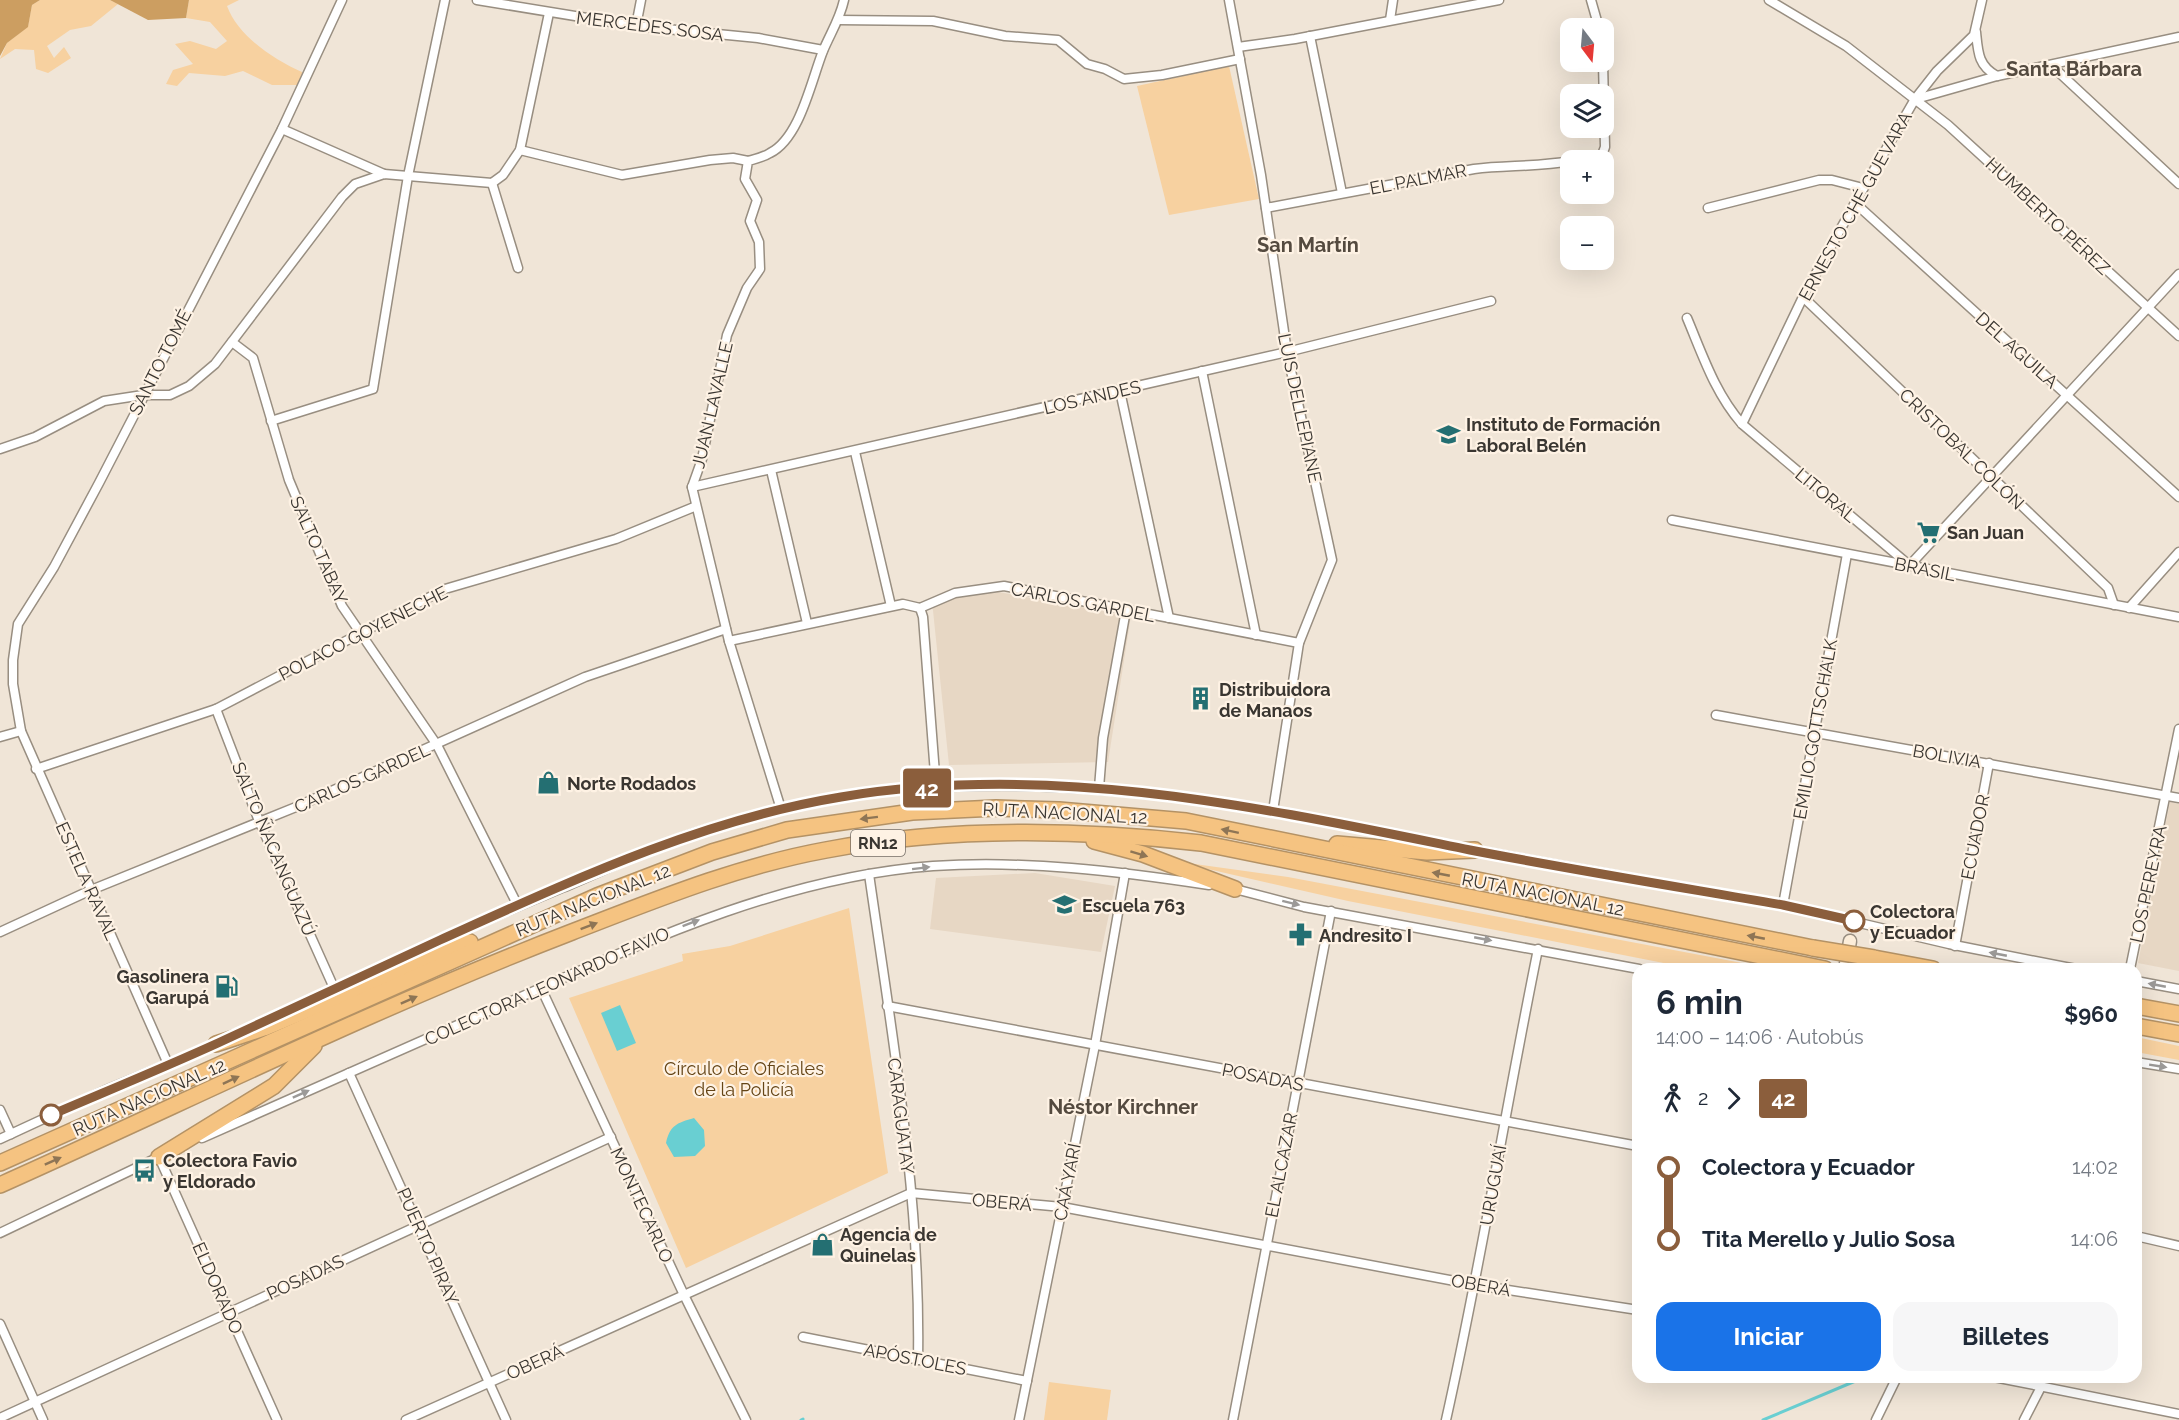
<!DOCTYPE html>
<html lang="es">
<head>
<meta charset="utf-8">
<style>
  :root { --surface:#fff; --page:#f6f6f7; --text:#1f2937; --muted:#747a83; --accent:#1a73e8 }
  body { margin:0; font-family:Raleway,sans-serif; background:var(--page); color:var(--text); height:100vh; display:flex; flex-direction:column; font-size:22px; white-space:nowrap }
  * { box-sizing:border-box; margin:0 }
  p { font-size:20px; color:var(--muted) }
  .icon { flex:none; width:33px; height:33px; fill:none; stroke:currentColor; stroke-width:2; stroke-linecap:round; stroke-linejoin:round }
  .map { position:relative; flex:1; overflow:hidden }
  .side { position:absolute; left:1632px; top:963px; width:510px; height:420px; display:flex; flex-direction:column; background:var(--surface); border-radius:18px; box-shadow:0 6px 24px #0002 }
  .side>* { flex:none }
  .badge { padding:0 12px; border-radius:4px; font-size:21px; line-height:39px }
  .needle { width:39px; rotate:164deg }
  .controls { position:absolute; left:1560px; top:18px; display:grid; gap:12px }
  .controls a { display:grid; place-items:center; width:54px; height:54px; border-radius:12px; background:var(--surface); box-shadow:0 6px 24px #0002; font-size:30px }
  .map>.badge { position:absolute; translate:-50% -50%; box-shadow:0 0 0 3px #fff }
  .legs { display:flex; align-items:center; gap:9px; height:66px; padding:0 24px; font-size:20px }
  .legs p { margin-inline-start:auto }
  .summary { display:flex; align-items:center; justify-content:space-between; height:102px; padding:0 24px }
  h1 { font-size:33px; font-weight:700; line-height:45px }
  .button { display:flex; gap:12px; margin-top:auto; padding:12px 24px }
  .button a { flex:1; height:69px; border-radius:18px; background:var(--accent); color:#fff; font-size:24px; font-weight:700; line-height:69px; text-align:center }
  .button a+a { background:var(--page); color:var(--text) }
  ul { padding:0 24px; list-style:none }
  li { display:flex; align-items:center; gap:21px; height:72px; font-size:22px }
  li i { display:grid; place-items:center; width:9px; height:100%; margin:0 8px; background:currentColor }
  li i::after { content:''; width:15px; height:15px; margin:-8px; border:4px solid; border-radius:50%; background:var(--surface) }
  li p { margin-inline-start:auto }
  li:first-child i { background:linear-gradient(#0000 50%,currentColor 0) }
  li:last-child i { background:linear-gradient(currentColor 50%,#0000 0) }
  .map>svg:first-child { display:block }
</style>
</head>
<body>
<div class="map">
<svg width="2179" height="1420" viewBox="0 0 2179 1420">
  <rect width="100%" height="100%" fill="#f0e5d7"/>
  <!-- built -->
  <g fill="#e7d7c4">
    <polygon points="998,592 1131,616 1108,762 949,765 932,601"/>
    <polygon points="2170,802 2179,804 2179,971 2138,963"/>
    <polygon points="1035,873 1115,886 1101,952 930,929 936,878"/>
  </g>
  <!-- green -->
  <g fill="#f7d1a0">
    <polygon points="40,0 110,0 118,4 91,26 70,30 47,46 54,58 64,47 71,58 48,73 36,69 34,50 15,49 0,59 7,43 28,26 32,5"/>
    <path d="M189,0H239L227,6C238,36 273,59 302,72V85H272L243,71L225,76L189,73L177,86L166,84L173,70L193,64L175,44L190,41L216,49L227,41L210,22L186,18Z"/>
    <polygon points="1229,66 1259,199 1169,215 1137,86"/>
    <polygon points="1173,861 1288,877 1774,969 1694,969 1348,901"/>
    <polygon points="849,908 888,1173 686,1268 569,998 683,961 682,954 730,946"/>
    <polygon points="2136,1037 2179,1046 2179,1060 2136,1052"/>
    <polygon points="1049,1382 1111,1390 1107,1420 1044,1420"/>
  </g>
  <!-- forest -->
  <g fill="#cc9e61">
    <polygon points="0,0 40,0 32,5 28,27 7,43 0,56"/>
    <polygon points="110,0 189,0 186,18 148,20"/>
  </g>
  <!-- water -->
  <g fill="#69cfd2">
    <polygon points="620,1005 636,1043 617,1051 601,1013"/>
    <path d="M694,1118L704,1130L705,1146L695,1156L674,1157L666,1143C670,1125 677,1123 694,1118Z"/>
  </g>
  <g fill="none" stroke-linecap="round" stroke-linejoin="round">
    <!-- stream -->
    <g stroke="#69cfd2" stroke-width="3">
      <polyline points="801,1420 803,1419"/>
      <polyline points="1763,1420 1865,1377"/>
    </g>
    <defs>
      <g id="street">
        <polyline points="477,0 636,26 758,38 823,50"/>
        <polyline points="1229,0 1261,175 1287,352 1332,560 1299,643 1273,811"/>
        <polyline points="1591,0 1599,28"/>
        <polyline points="1769,0 1846,46 1948,125 2179,336"/>
        <polyline points="838,20 933,21 1005,36 1058,40 1087,64 1105,69 1124,79 1162,75 1240,59"/>
        <polyline points="1390,20 1393,0"/>
        <polyline points="636,26 641,0"/>
        <path d="M1976,32C1978,52 1978,66 1997,76"/>
        <polyline points="1310,36 1342,193"/>
        <polyline points="1238,47 1295,39 1499,0"/>
        <polyline points="2052,66 2179,184"/>
        <polyline points="1916,99 1997,76 2179,37"/>
        <polyline points="282,129 384,174"/>
        <polyline points="520,150 622,175 710,160 733,158 748,161"/>
        <polyline points="1575,160 1602,155 1605,147 1603,62"/>
        <polyline points="492,183 518,268"/>
        <polyline points="1855,203 2179,497"/>
        <path d="M1266,208L1474,169C1506,165 1538,167 1570,161"/>
        <polyline points="1708,208 1819,180 1832,180 1863,188"/>
        <polyline points="1803,297 2108,588 2114,605"/>
        <path d="M1687,318C1703,356 1715,393 1742,424L1909,565"/>
        <polyline points="232,342 253,358 289,480 342,606 437,745 518,906"/>
        <polyline points="1202,371 1256,635"/>
        <polyline points="1120,391 1169,618"/>
        <polyline points="271,421 373,389 408,176 445,0"/>
        <polyline points="1742,424 1803,297 1855,203 1915,99 1937,71 1974,35 1982,0"/>
        <polyline points="0,449 35,437 104,401 143,395 170,395 189,386 215,364 342,197 355,184 384,174 492,183 503,175 520,150 549,13"/>
        <polyline points="855,452 891,606"/>
        <polyline points="771,470 807,623"/>
        <polyline points="692,487 1287,352 1491,301"/>
        <polyline points="1672,520 2179,617"/>
        <polyline points="1909,566 2179,274"/>
        <polyline points="920,608 923,617 936,787"/>
        <polyline points="2129,608 2179,552"/>
        <polyline points="729,641 903,604 920,608 955,593 1004,586 1299,643"/>
        <polyline points="216,709 259,821 334,988"/>
        <polyline points="1716,715 2179,798"/>
        <polyline points="0,737 21,731"/>
        <polyline points="36,769 216,709 445,589 616,539 694,507"/>
        <polyline points="1099,788 1103,738 1126,610"/>
        <path d="M781,809L729,641L692,487L702,459L727,335L747,288L760,269L759,242L750,221L757,200L745,179L748,161C755,159 764,157 770,153C800,138 811,81 823,51C830,34 840,19 844,0"/>
        <polyline points="1473,850 1783,905 1949,944 2076,969"/>
        <path d="M869,874C892,1035 921,1198 918,1360"/>
        <polyline points="1231,888 1304,907 1639,969"/>
        <polyline points="1783,905 1847,554"/>
        <polyline points="0,932 91,890 296,807 585,677 726,629"/>
        <polyline points="1955,946 1989,763"/>
        <polyline points="2130,969 2179,729"/>
        <polyline points="2136,981 2179,989"/>
        <polyline points="541,988 684,1295 746,1420"/>
        <polyline points="887,1006 1638,1146"/>
        <path d="M283,1013C375,969 468,927 562,888C605,870 647,849 692,834C740,818 790,806 840,797C886,788 934,787 980,786C1144,783 1292,813 1452,846"/>
        <polyline points="2136,1062 2179,1069"/>
        <polyline points="168,1064 21,731 13,684 13,660 18,624 54,567 99,483 282,129 342,0"/>
        <polyline points="349,1073 506,1420"/>
        <polyline points="0,1110 11,1134"/>
        <path d="M202,1138C306,1092 410,1046 514,1000C648,940 784,877 933,866C1026,860 1117,871 1209,885"/>
        <polyline points="0,1139 108,1089 219,1043"/>
        <polyline points="159,1157 277,1420"/>
        <polyline points="0,1233 163,1155"/>
        <polyline points="2136,1236 2179,1246"/>
        <polyline points="0,1324 43,1420"/>
        <polyline points="803,1337 1027,1381"/>
        <polyline points="1994,1377 2179,1414"/>
        <polyline points="0,1418 611,1137"/>
        <polyline points="406,1420 911,1193 1062,1207 1476,1285 1638,1310"/>
        <polyline points="1019,1420 1095,1045 1125,873"/>
        <polyline points="1233,1420 1331,911"/>
        <path d="M1446,1420C1481,1264 1506,1106 1538,949"/>
        <polyline points="1876,1420 1897,1377"/>
        <polyline points="2024,1420 2041,1387"/>
      </g>
      <polyline id="secondary" points="1845,969 1850,941"/>
      <g id="highway">
        <polyline points="1094,841 1143,854 1235,889"/>
        <polyline points="1337,844 1427,852 1475,850"/>
        <polyline points="1874,958 1933,969"/>
        <polyline points="2136,1006 2179,1014"/>
        <polyline points="2136,1026 2179,1034"/>
        <polyline points="216,1044 264,1028 470,942"/>
        <polyline points="159,1157 274,1086 314,1046"/>
        <polyline points="0,1163 597,896 712,852 787,830 912,812 996,808 1059,810 1186,821 1813,948"/>
        <path d="M0,1185C190,1100 377,1007 572,932C655,900 738,866 826,850C948,827 1078,829 1201,843L1825,969"/>
      </g>
    </defs>
    <!-- street casing -->
    <use href="#street" stroke="#988e81" stroke-width="11"/>
    <!-- secondary casing -->
    <use href="#secondary" stroke="#988e81" stroke-width="15"/>
    <!-- highway casing -->
    <use href="#highway" stroke="#b49265" stroke-width="18"/>
    <!-- street -->
    <use href="#street" stroke="#fff" stroke-width="8"/>
    <!-- secondary -->
    <use href="#secondary" stroke="#fcedd9" stroke-width="12"/>
    <!-- highway -->
    <use href="#highway" stroke="#f5c381" stroke-width="15"/>
    <defs>
      <polyline id="highway-bridge" points="1813,948 1874,958"/>
    </defs>
    <!-- highway-bridge casing -->
    <use href="#highway-bridge" stroke="#b49265" stroke-width="18" stroke-linecap="butt"/>
    <!-- highway-bridge -->
    <use href="#highway-bridge" stroke="#f5c381" stroke-width="15"/>
  </g>
  <!-- one-way arrows -->
  <defs><path id="oneway-solid" d="M-6-.8H1V-3.2L6.5 0L1 3.2V.8H-6Z" transform="scale(1.5)"/></defs>
  <g fill="#8e7555">
    <use href="#oneway-solid" transform="translate(869 818) rotate(173)"/>
    <use href="#oneway-solid" transform="translate(1230 831) rotate(-168)"/>
    <use href="#oneway-solid" transform="translate(1139 854) rotate(17)"/>
    <use href="#oneway-solid" transform="translate(1441 874) rotate(-169)"/>
    <use href="#oneway-solid" transform="translate(589 926) rotate(-21)"/>
    <use href="#oneway-solid" transform="translate(1756 937) rotate(-169)"/>
    <use href="#oneway-solid" transform="translate(409 1000) rotate(-24)"/>
    <use href="#oneway-solid" transform="translate(231 1080) rotate(-25)"/>
    <use href="#oneway-solid" transform="translate(53 1161) rotate(-24)"/>
  </g>
  <g fill="#9c9a98">
    <use href="#oneway-solid" transform="translate(921 868) rotate(-7)"/>
    <use href="#oneway-solid" transform="translate(1291 903) rotate(14)"/>
    <use href="#oneway-solid" transform="translate(691 923) rotate(-21)"/>
    <use href="#oneway-solid" transform="translate(1483 939) rotate(11)"/>
    <use href="#oneway-solid" transform="translate(1998 954) rotate(-169)"/>
    <use href="#oneway-solid" transform="translate(2157 985) rotate(-169)"/>
    <use href="#oneway-solid" transform="translate(2158 1066) rotate(9)"/>
    <use href="#oneway-solid" transform="translate(301 1094) rotate(-24)"/>
  </g>
  <g fill="none" stroke-linecap="round" stroke-linejoin="round">
    <defs>
      <path id="line-1" d="M51,1115C107,1091 163,1068 218,1043C292,1009 366,974 440,940C569,882 700,820 841,797C1052,761 1263,808 1470,850C1574,870 1679,887 1783,905L1854,921"/>
    </defs>
    <!-- line-1 casing -->
    <use href="#line-1" stroke="#fff" stroke-width="14"/>
    <!-- line-1 -->
    <use href="#line-1" stroke="#8b5e3c" stroke-width="9"/>
  </g>
  <!-- icons -->
  <defs>
    <symbol id="school-bare" viewBox="-9 -9 18 18"><path d="M0-5L7-2L0 1L-7-2ZM-4 1L0 2.5L4 1V4Q0 6-4 4Z" fill="#246f72" stroke="#fef2e4" stroke-width="2.5" paint-order="stroke"/></symbol>
    <symbol id="supermarket-bare" viewBox="-9 -9 18 18"><path d="M-6-5.5h2.5l.6 2H6L4.5 2H-2.5L-4.4-4H-6ZM-1.5 3.2a1.3 1.3 0 1 0 .1 0ZM3 3.2a1.3 1.3 0 1 0 .1 0Z" fill="#246f72" stroke="#fef2e4" stroke-width="2.5" paint-order="stroke"/></symbol>
    <symbol id="building-bare" viewBox="-9 -9 18 18"><path d="M-4-6H4V6H1V3H-1V6H-4ZM-2.5-4.3h1.7v1.8h-1.7ZM.8-4.3h1.7v1.8H.8ZM-2.5-1h1.7V.8h-1.7ZM.8-1h1.7V.8H.8Z" fill="#246f72" stroke="#fef2e4" stroke-width="2.5" paint-order="stroke"/></symbol>
    <symbol id="shop-bare" viewBox="-9 -9 18 18"><path d="M-5-2.5h2.3a2.7 3.5 0 0 1 5.4 0H5L5.5 6h-11ZM-1.5-2.5h3a1.5 2.3 0 0 0-3 0Z" fill="#246f72" stroke="#fef2e4" stroke-width="2.5" paint-order="stroke"/></symbol>
    <symbol id="pharmacy-bare" viewBox="-9 -9 18 18"><path d="M-2-6h4v4h4v4h-4v4h-4v-4h-4v-4h4Z" fill="#246f72" stroke="#fef2e4" stroke-width="2.5" paint-order="stroke"/></symbol>
    <symbol id="fuel-bare" viewBox="-9 -9 18 18"><path d="M-5.5-6h7V0h2V4h1.3V-2.5L3-4.5l.8-.8L6-3V5H2.5V1h-1V6h-7ZM-4.2-4.7v3.2H.2V-4.7Z" fill="#246f72" stroke="#fef2e4" stroke-width="2.5" paint-order="stroke"/></symbol>
    <symbol id="bus-bare" viewBox="-9 -9 18 18"><path d="M-5-6H5V4H4V6H2V4H-2V6H-4V4H-5ZM-3.5-4V0h7V-4ZM-3.5 1.2v1.5H-2V1.2ZM2 1.2v1.5H3.5V1.2Z" fill="#246f72" stroke="#fef2e4" stroke-width="2.5" paint-order="stroke"/></symbol>
  </defs>
  <g fill-rule="evenodd">
    <use href="#school-bare" x="1432" y="418" width="33" height="33"/>
    <use href="#supermarket-bare" x="1912" y="516" width="33" height="33"/>
    <use href="#building-bare" x="1184" y="682" width="33" height="33"/>
    <use href="#shop-bare" x="532" y="766" width="33" height="33"/>
    <use href="#school-bare" x="1048" y="888" width="33" height="33"/>
    <use href="#pharmacy-bare" x="1284" y="918" width="33" height="33"/>
    <use href="#fuel-bare" x="210" y="970" width="33" height="33"/>
    <use href="#bus-bare" x="128" y="1154" width="33" height="33"/>
    <use href="#shop-bare" x="806" y="1228" width="33" height="33"/>
  </g>
  <!-- markers -->
  <g fill="#fff" stroke="#8b5e3c" stroke-width="3">
    <circle cx="1854" cy="921" r="10"/>
    <circle cx="51" cy="1115" r="10"/>
  </g>
  <g text-anchor="middle" dominant-baseline="central" stroke-width="4.5" stroke-linejoin="round" paint-order="stroke">
    <!-- shield labels -->
    <rect fill="#fef2e4" stroke="#756e67" stroke-width="1.5" x="851" y="830" width="54" height="26" rx="4.5"/>
    <g font-size="16" font-weight="bold" fill="#3a3631">
      <text x="878" y="843">RN12</text>
    </g>
    <!-- street labels -->
    <g font-size="18" fill="#3a3631" stroke="#fef2e4">
      <text transform="translate(650 26) rotate(7)">MERCEDES SOSA</text>
      <text transform="translate(1418 179) rotate(-11)">EL PALMAR</text>
      <text transform="translate(1855 206) rotate(-61)">ERNESTO CHÉ GUEVARA</text>
      <text transform="translate(2048 216) rotate(43)">HUMBERTO PÉREZ</text>
      <text transform="translate(2017 350) rotate(42)">DEL AGUILA</text>
      <text transform="translate(160 362) rotate(-63)">SANTO TOMÉ</text>
      <text transform="translate(1092 397) rotate(-13)">LOS ANDES</text>
      <text transform="translate(712 405) rotate(-77)">JUAN LAVALLE</text>
      <text transform="translate(1300 408) rotate(78)">LUIS DELLEPIANE</text>
      <text transform="translate(1962 449) rotate(44)">CRISTOBAL COLÓN</text>
      <text transform="translate(1826 495) rotate(40)">LITORAL</text>
      <text transform="translate(319 550) rotate(66)">SALTO TABAY</text>
      <text transform="translate(1925 569) rotate(11)">BRASIL</text>
      <text transform="translate(1083 602) rotate(11)">CARLOS GARDEL</text>
      <text transform="translate(363 633) rotate(-27)">POLACO GOYENECHE</text>
      <text transform="translate(1815 729) rotate(-80)">EMILIO GOTTSCHALK</text>
      <text transform="translate(1947 756) rotate(10)">BOLIVIA</text>
      <text transform="translate(362 778) rotate(-24)">CARLOS GARDEL</text>
      <text transform="translate(1065 813) rotate(3)">RUTA NACIONAL 12</text>
      <text transform="translate(1975 837) rotate(-79)">ECUADOR</text>
      <text transform="translate(274 849) rotate(67)">SALTO ÑACANGUAZÚ</text>
      <text transform="translate(87 881) rotate(66)">ESTELA RAVAL</text>
      <text transform="translate(2148 884) rotate(-78)">LOS PEREYRA</text>
      <text transform="translate(1543 894) rotate(11)">RUTA NACIONAL 12</text>
      <text transform="translate(593 900) rotate(-22)">RUTA NACIONAL 12</text>
      <text transform="translate(547 986) rotate(-24)">COLECTORA LEONARDO FAVIO</text>
      <text transform="translate(1263 1077) rotate(11)">POSADAS</text>
      <text transform="translate(149 1097) rotate(-24)">RUTA NACIONAL 12</text>
      <text transform="translate(901 1116) rotate(83)">CARAGUATAY</text>
      <text transform="translate(1281 1165) rotate(-79)">EL ALCAZAR</text>
      <text transform="translate(1067 1182) rotate(-79)">CAÁ YARÍ</text>
      <text transform="translate(1493 1185) rotate(-80)">URUGUAÍ</text>
      <text transform="translate(1002 1202) rotate(5)">OBERÁ</text>
      <text transform="translate(642 1205) rotate(65)">MONTECARLO</text>
      <text transform="translate(428 1246) rotate(66)">PUERTO PIRAY</text>
      <text transform="translate(305 1277) rotate(-25)">POSADAS</text>
      <text transform="translate(1481 1285) rotate(10)">OBERÁ</text>
      <text transform="translate(218 1288) rotate(66)">ELDORADO</text>
      <text transform="translate(915 1359) rotate(11)">APÓSTOLES</text>
      <text transform="translate(535 1362) rotate(-24)">OBERÁ</text>
    </g>
    <!-- poi labels -->
    <g font-size="18" font-weight="bold" fill="#3a3631" stroke="#fef2e4" text-anchor="start">
      <text x="1466" y="424">Instituto de Formación<tspan x="1466" dy="21">Laboral Belén</tspan></text>
      <text x="1947" y="532">San Juan</text>
      <text x="1219" y="689">Distribuidora<tspan x="1219" dy="21">de Manaos</tspan></text>
      <text x="567" y="783">Norte Rodados</text>
      <text x="1082" y="905">Escuela 763</text>
      <text x="1319" y="935">Andresito I</text>
      <text x="209" y="976" text-anchor="end">Gasolinera<tspan x="209" dy="21">Garupá</tspan></text>
      <text x="163" y="1160">Colectora Favio<tspan x="163" dy="21">y Eldorado</tspan></text>
      <text x="840" y="1234">Agencia de<tspan x="840" dy="21">Quinelas</tspan></text>
    </g>
    <!-- stop labels -->
    <g font-size="18" font-weight="bold" fill="#3a3631" stroke="#fef2e4" text-anchor="start">
      <text x="1870" y="911">Colectora<tspan x="1870" dy="21">y Ecuador</tspan></text>
    </g>
    <!-- park labels -->
    <g font-size="18" fill="#654516" stroke="#fef2e4">
      <text x="744" y="1068">Círculo de Oficiales<tspan x="744" dy="21">de la Policía</tspan></text>
    </g>
    <!-- neighbourhood labels -->
    <g font-size="20" font-weight="bold" fill="#544a3f" stroke="#fef2e4">
      <text x="2074" y="69">Santa Bárbara</text>
      <text x="1308" y="245">San Martín</text>
      <text x="1123" y="1107">Néstor Kirchner</text>
    </g>
  </g>
</svg>
<div class="controls">
<a><svg class="needle" viewBox="-14 -14 28 28"><path d="M0-13l5 13h-10z" fill="#e53935"/><path d="M0 13l5-13h-10z" fill="#747a83"/></svg></a>
<a><svg class="icon" aria-label="layers" viewBox="0 0 24 24"><path d="M12 4l9 5-9 5-9-5zM3 14l9 5 9-5"/></svg></a>
<a>+</a>
<a>−</a>
</div>
<b class="badge" style="left:927px;top:788px;background:#8b5e3c;color:#fff">42</b>
<section class="side">
<div class="summary"><div><h1>6 min</h1><p>14:00 – 14:06 · Autobús</p></div><b>$960</b></div>
<div class="legs"><svg class="icon" aria-label="walk" viewBox="0 0 24 24"><circle cx="13" cy="4" r="2"/><path d="M13 8l-2 6 4 7M11 14l-3 7M7 12l3-4h3l4 4"/></svg>2<svg class="icon" aria-label="forward" viewBox="0 0 24 24"><path d="M9 5l7 7-7 7"/></svg><b class="badge" style="background:#8b5e3c;color:#fff">42</b></div>
<ul>
<li><i style="color:#8b5e3c"></i><b>Colectora y Ecuador</b><p>14:02</p></li>
<li><i style="color:#8b5e3c"></i><b>Tita Merello y Julio Sosa</b><p>14:06</p></li>
</ul>
<div class="button"><a>Iniciar</a><a>Billetes</a></div>
</section>
</div>
</body>
</html>
